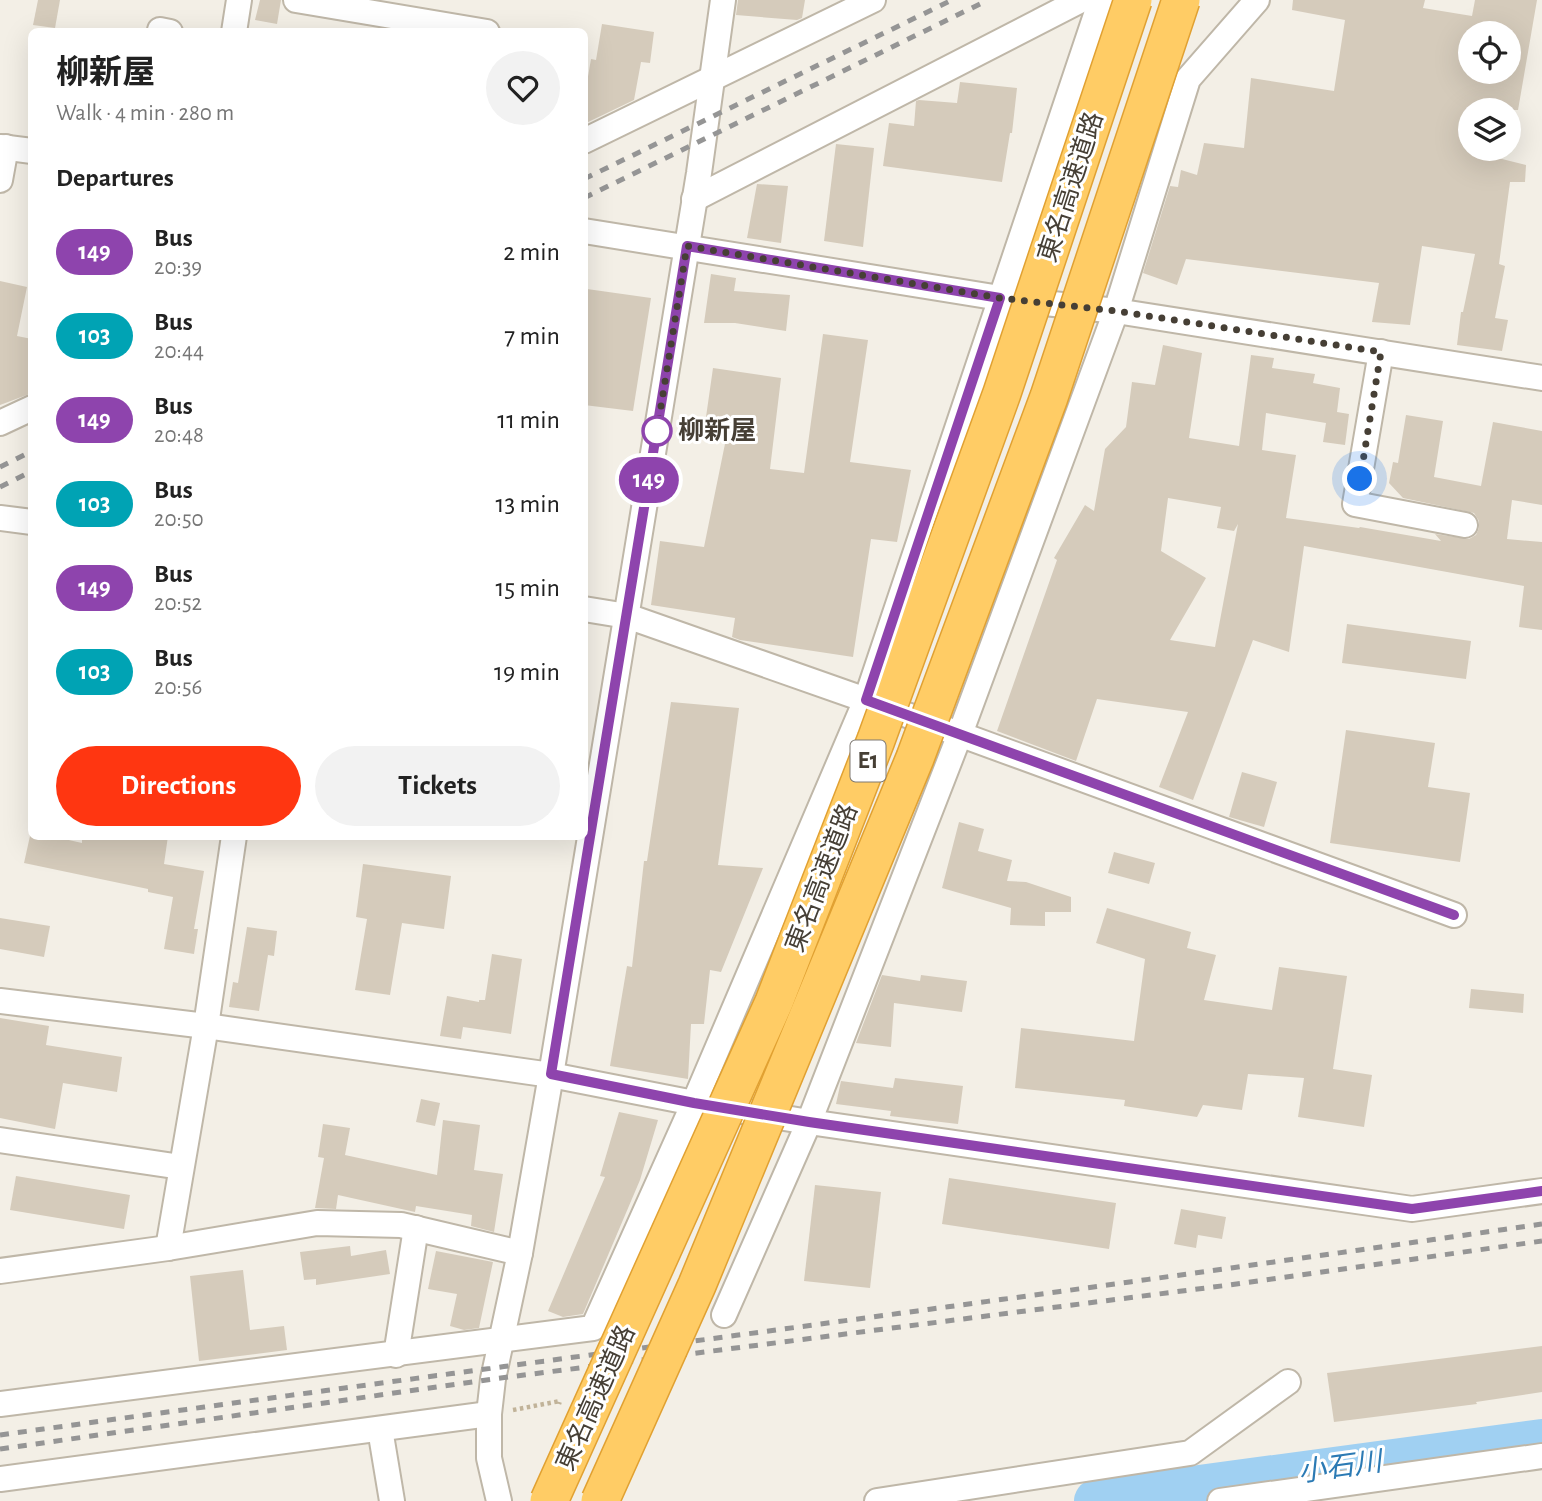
<!DOCTYPE html>
<html lang="en">
<head>
<meta charset="utf-8">
<style>
  :root { --surface:#fff; --page:#f2f2f2; --text:#222; --muted:#767676; --accent:#ff3611 }
  body { margin:0; font-family:"Alegreya Sans","Noto Sans JP",sans-serif; background:var(--page); color:var(--text); height:100vh; display:flex; flex-direction:column; font-size:26px; white-space:nowrap }
  * { box-sizing:border-box; margin:0 }
  p { font-size:23px; color:var(--muted) }
  .icon { flex:none; width:38px; height:38px; fill:none; stroke:currentColor; stroke-width:2; stroke-linecap:round; stroke-linejoin:round }
  .map { position:relative; flex:1; overflow:hidden }
  .side { position:absolute; left:28px; top:28px; width:560px; height:812px; display:flex; flex-direction:column; background:var(--surface); border-radius:10px; box-shadow:0 7px 28px #0002 }
  .side>* { flex:none }
  .badge { padding:0 14px; border-radius:23px; font-size:24px; line-height:46px }
  .tools { position:absolute; left:1458px; top:21px; display:grid; gap:14px }
  .tools a { display:grid; place-items:center; width:63px; height:63px; border-radius:50%; background:var(--surface); box-shadow:0 7px 28px #0002; font-size:35px }
  .you { position:absolute; width:35px; height:35px; margin:-18px; border:5px solid #fff; border-radius:50%; background:#1a73e8; box-shadow:0 0 0 10px #1a73e833 }
  .map>.badge { position:absolute; translate:-50% -50%; box-shadow:0 0 0 4px #fff }
  h2 { padding:0 28px; font-size:26px; line-height:63px }
  .round { display:grid; place-items:center; flex:none; width:74px; height:74px; border-radius:37px; background:var(--page) }
  .headline { display:flex; align-items:center; justify-content:space-between; height:119px; padding:0 28px }
  h1 { font-size:33px; font-weight:700; line-height:52px }
  .cta { display:flex; gap:14px; margin-top:auto; padding:14px 28px }
  .cta a { flex:1; height:80px; border-radius:42px; background:var(--accent); color:#fff; font-size:28px; font-weight:700; line-height:80px; text-align:center }
  .cta a+a { background:var(--page); color:var(--text) }
  ul { padding:0; list-style:none }
  li { display:flex; align-items:center; gap:21px; height:84px; padding:0 28px }
  li div { flex:1 }
  li b { display:block; font-size:26px }
  li em { font-style:normal }
  li .badge { min-width:77px; font-weight:700; text-align:center }
  .map>svg:first-child { display:block }
</style>
</head>
<body>
<div class="map">
<svg width="1542" height="1501" viewBox="0 0 1542 1501">
  <rect width="100%" height="100%" fill="#f3efe6"/>
  <g fill="none" stroke-linecap="round" stroke-linejoin="round">
    <!-- river -->
    <polyline stroke="#a0d0f2" stroke-width="44" points="1096,1501 1542,1441"/>
  </g>
  <!-- building -->
  <g fill="#d5cbbb" fill-rule="evenodd">
    <polygon points="38,0 60,0 55,28 33,25"/>
    <polygon points="260,0 281,0 277,24 255,20"/>
    <polygon points="738,0 805,0 802,18 797,20 736,15"/>
    <path d="M1293,0H1425L1423,8L1472,16L1475,0H1537L1518,110H1470V151L1526,165L1525,182H1510L1499,264L1505,266L1495,318L1508,320L1502,351L1457,345L1461,312H1463L1475,254L1422,246L1410,325L1372,322L1379,283L1186,259L1177,285L1143,273L1170,186L1178,187L1181,170L1197,175L1204,143L1244,148L1251,78L1334,91L1345,20L1292,10ZM1470,33H1508V72H1470Z"/>
    <polygon points="602,24 654,32 650,63 641,62 634,100 584,124 584,100 591,59 596,60"/>
    <polygon points="960,82 1017,88 1012,133 1010,133 1002,182 883,166 889,123 914,126 916,101 919,100 957,103"/>
    <polygon points="836,144 874,148 863,247 824,241"/>
    <polygon points="757,184 788,186 781,243 747,238"/>
    <polygon points="711,274 736,278 734,291 790,295 786,331 735,323 704,323"/>
    <polygon points="0,281 27,287 17,336 32,339 32,393 0,405"/>
    <polygon points="587,289 651,298 633,411 584,405 584,301"/>
    <polygon points="823,334 868,340 850,462 911,470 897,542 871,539 853,657 740,640 732,637 735,618 651,605 660,541 704,547 727,434 704,431 713,368 781,378 770,469 804,473"/>
    <path d="M1163,345L1202,353L1189,438L1239,446L1251,355L1274,358L1272,368L1315,374L1313,383L1340,388L1337,412L1349,414L1345,445L1323,442L1326,423L1266,413L1262,450L1296,455L1286,518L1359,528L1360,527L1441,541L1435,534L1469,539L1476,535L1479,528V521L1474,513L1403,498L1389,483L1393,462L1398,463L1406,415L1443,421L1434,477L1481,486L1493,422L1542,431V505L1512,500L1507,539L1542,542V630L1519,627L1524,586L1304,546L1289,652L1253,640L1193,800L1159,787L1188,712L1097,699L1076,761L997,731L1057,560L1054,558L1085,505L1094,511L1105,449L1126,427L1132,382L1155,385ZM1168,498L1221,507L1217,528L1234,531L1238,524L1215,647L1170,640L1206,578L1161,551Z"/>
    <polygon points="1347,624 1471,641 1466,679 1342,663"/>
    <polygon points="671,702 739,708 718,865 763,868 721,972 710,970 704,1024 691,1024 688,1079 610,1066 627,966 632,967 644,861 647,861"/>
    <polygon points="1346,730 1435,743 1428,787 1470,793 1460,862 1330,843"/>
    <polygon points="1242,772 1277,782 1264,827 1229,817"/>
    <polygon points="959,822 984,829 978,851 1012,860 1007,881 1026,882 1071,897 1071,912 1045,912 1045,926 1010,925 1011,908 942,888"/>
    <polygon points="30,836 51,836 82,843 82,836 168,836 164,864 204,871 194,929 198,929 194,954 164,949 173,897 148,892 148,889 24,863"/>
    <polygon points="1114,852 1155,863 1149,884 1108,873"/>
    <polygon points="363,864 451,876 444,929 402,923 390,995 355,990 367,919 356,917"/>
    <polygon points="1107,908 1191,932 1187,948 1216,955 1204,1000 1272,1010 1279,967 1347,976 1333,1069 1372,1075 1364,1127 1298,1117 1304,1078 1248,1074 1242,1110 1203,1105 1197,1117 1124,1106 1125,1100 1015,1088 1021,1028 1134,1041 1145,959 1096,943"/>
    <polygon points="0,918 50,926 44,957 0,949"/>
    <polygon points="247,927 277,931 274,956 268,955 259,1011 229,1007 233,982 238,983"/>
    <polygon points="492,954 522,959 511,1034 463,1027 461,1039 440,1036 447,996 479,1002 479,1000 485,1000"/>
    <polygon points="882,975 920,981 921,975 967,981 962,1012 894,1003 891,1047 856,1043"/>
    <polygon points="1471,989 1524,994 1523,1013 1469,1008"/>
    <polygon points="0,1018 49,1026 46,1045 122,1057 117,1092 63,1083 55,1129 0,1118"/>
    <polygon points="895,1078 963,1086 958,1124 890,1116 891,1111 836,1104 841,1081 893,1088"/>
    <polygon points="421,1099 440,1103 435,1126 416,1122"/>
    <polygon points="619,1112 658,1120 640,1180 583,1314 563,1317 548,1311 605,1177 600,1176"/>
    <polygon points="443,1120 480,1125 474,1170 503,1174 494,1232 471,1226 472,1215 416,1206 415,1212 338,1195 336,1209 315,1208 324,1158 318,1157 323,1124 350,1128 345,1155 437,1175"/>
    <polygon points="16,1176 130,1195 124,1229 10,1210"/>
    <polygon points="949,1178 1116,1203 1109,1249 942,1224"/>
    <polygon points="815,1185 881,1192 870,1288 804,1281"/>
    <polygon points="1181,1209 1226,1217 1222,1239 1198,1235 1196,1248 1174,1244"/>
    <polygon points="350,1246 351,1256 386,1250 390,1274 316,1285 316,1279 304,1280 300,1252"/>
    <polygon points="436,1251 493,1262 479,1328 464,1330 450,1326 457,1294 428,1289"/>
    <polygon points="243,1270 250,1330 284,1326 287,1350 199,1361 190,1276"/>
    <polygon points="1542,1346 1542,1392 1476,1402 1477,1404 1334,1422 1327,1373"/>
  </g>
  <g fill="none" stroke-linecap="round" stroke-linejoin="round">
    <defs>
      <g id="minor">
        <polyline points="296,0 487,32"/>
        <polyline points="160,30 170,32"/>
        <polyline points="234,32 239,0"/>
        <polyline points="584,141 873,0"/>
        <polyline points="0,147 32,151"/>
        <polyline points="0,180 6,147"/>
        <polyline points="694,199 1081,0"/>
        <polyline points="584,231 1000,298 1116,311 1542,378"/>
        <polyline points="1381,352 1355,504 1465,525"/>
        <polyline points="0,423 32,408"/>
        <polyline points="0,518 32,522"/>
        <polyline points="584,609 627,616 866,700 1454,915"/>
        <polyline points="0,1001 206,1026 551,1075 694,1103 809,1122 1412,1209 1542,1191"/>
        <polyline points="0,1140 181,1167"/>
        <polyline points="168,1248 206,1026 234,836"/>
        <polyline points="0,1271 168,1248 317,1223 401,1225 520,1253"/>
        <polyline points="724,1315 809,1122 960,734 1116,311 1188,79 1257,0"/>
        <polyline points="396,1355 416,1228"/>
        <polyline points="0,1404 593,1328 694,1103 866,700 1101,0"/>
        <polyline points="380,1429 392,1501"/>
        <polyline points="0,1479 489,1414"/>
        <polyline points="499,1501 489,1458 489,1414 493,1379 520,1253 551,1075 699,173 723,0"/>
        <polyline points="877,1501 1190,1453 1288,1382"/>
        <polyline points="1220,1501 1542,1456"/>
      </g>
    </defs>
    <!-- minor casing -->
    <use href="#minor" stroke="#bfb7a8" stroke-width="28"/>
    <!-- path -->
    <polyline stroke="#c1b399" stroke-width="4.5" stroke-dasharray="3.5 3.5" stroke-linecap="butt" points="513,1410 560,1401 559,1404"/>
    <!-- minor -->
    <use href="#minor" stroke="#fff" stroke-width="24"/>
    <!-- rail -->
    <g stroke="#959595" stroke-width="5" stroke-dasharray="9 9" stroke-linecap="butt">
      <polyline points="584,179 952,0"/>
      <polyline points="584,198 988,0"/>
      <polyline points="0,467 32,451"/>
      <polyline points="0,487 32,471"/>
      <path d="M0,1435C514,1364 1029,1298 1542,1224"/>
      <polyline points="0,1449 493,1379 1229,1285 1542,1241"/>
    </g>
    <defs>
      <g id="highway-bridge">
        <polyline points="549,1501 774,1002 876,740 1002,393 1133,0"/>
        <polyline points="600,1501 697,1285 915,758 1049,397 1181,0"/>
      </g>
    </defs>
    <!-- highway-bridge casing -->
    <use href="#highway-bridge" stroke="#e1a132" stroke-width="40" stroke-linecap="butt"/>
    <!-- highway-bridge -->
    <use href="#highway-bridge" stroke="#ffcc65" stroke-width="37"/>
  </g>
  <g fill="none" stroke-linecap="round" stroke-linejoin="round">
    <defs>
      <polyline id="line" points="1454,915 866,700 1000,298 687,246 551,1074 694,1103 809,1122 1412,1209 1542,1191"/>
    </defs>
    <!-- line casing -->
    <use href="#line" stroke="#fff" stroke-width="16"/>
    <!-- line -->
    <use href="#line" stroke="#8e44ad" stroke-width="10"/>
    <!-- walk -->
    <polyline stroke="#463f35" stroke-width="7" stroke-dasharray="0 12.6" points="657,431 687,246 1000,298 1116,311 1381,352 1360,479"/>
  </g>
  <!-- markers -->
  <circle fill="#fff" stroke="#8e44ad" stroke-width="3.5" cx="657" cy="431" r="14"/>
  <g text-anchor="middle" dominant-baseline="central" stroke-width="6" stroke-linejoin="round" paint-order="stroke">
    <!-- shield labels -->
    <rect fill="#fff" stroke="#7e7972" stroke-width="2" x="850.5" y="740.5" width="35" height="41" rx="5"/>
    <g font-size="24" font-weight="bold" fill="#463f35">
      <text x="868" y="761">E1</text>
    </g>
    <!-- street labels -->
    <g font-size="26" fill="#463f35" stroke="#fff">
      <text transform="translate(1071 187) rotate(-72)">東名高速道路</text>
      <text transform="translate(822 878) rotate(-69)">東名高速道路</text>
      <text transform="translate(596 1398) rotate(-66)">東名高速道路</text>
    </g>
    <!-- stop labels -->
    <g font-size="26" font-weight="bold" fill="#463f35" stroke="#fff" text-anchor="start">
      <text x="678" y="431">柳新屋</text>
    </g>
    <!-- water labels -->
    <g font-size="28" font-style="italic" fill="#2b7ab4" stroke="#fff">
      <text transform="translate(1340 1468) rotate(-8)">小石川</text>
    </g>
  </g>
</svg>
<div class="tools">
<a><svg class="icon" aria-label="locate" viewBox="0 0 24 24"><circle cx="12" cy="12" r="6"/><path d="M12 2v4M12 18v4M2 12h4M18 12h4"/></svg></a>
<a><svg class="icon" aria-label="layers" viewBox="0 0 24 24"><path d="M12 4l9 5-9 5-9-5zM3 14l9 5 9-5"/></svg></a>
</div>
<div class="you" style="left:1360px;top:479px"></div>
<b class="badge" style="left:649px;top:480px;background:#8e44ad;color:#fff">149</b>
<section class="side">
<div class="headline"><div><h1>柳新屋</h1><p>Walk · 4 min · 280 m</p></div><a class="round"><svg class="icon" aria-label="heart" viewBox="0 0 24 24"><path d="M12 20l-8-8c-3-5 5-10 8-4 3-6 11-1 8 4z"/></svg></a></div>
<h2>Departures</h2>
<ul>
<li><span class="badge" style="background:#8e44ad;color:#fff">149</span><div><b>Bus</b><p>20:39</p></div><em>2 min</em></li>
<li><span class="badge" style="background:#00a3b4;color:#fff">103</span><div><b>Bus</b><p>20:44</p></div><em>7 min</em></li>
<li><span class="badge" style="background:#8e44ad;color:#fff">149</span><div><b>Bus</b><p>20:48</p></div><em>11 min</em></li>
<li><span class="badge" style="background:#00a3b4;color:#fff">103</span><div><b>Bus</b><p>20:50</p></div><em>13 min</em></li>
<li><span class="badge" style="background:#8e44ad;color:#fff">149</span><div><b>Bus</b><p>20:52</p></div><em>15 min</em></li>
<li><span class="badge" style="background:#00a3b4;color:#fff">103</span><div><b>Bus</b><p>20:56</p></div><em>19 min</em></li>
</ul>
<div class="cta"><a>Directions</a><a>Tickets</a></div>
</section>
</div>
</body>
</html>
